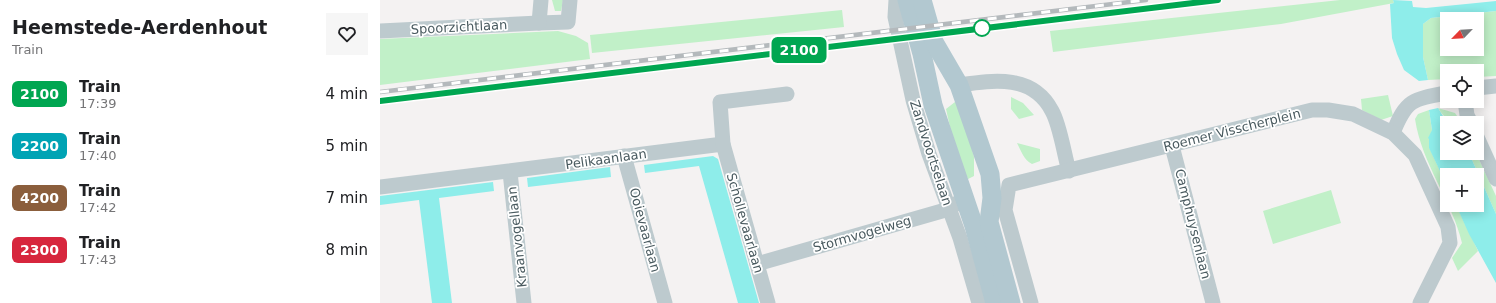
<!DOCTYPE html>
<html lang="en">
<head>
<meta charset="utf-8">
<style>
  :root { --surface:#fff; --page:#f6f6f6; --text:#202124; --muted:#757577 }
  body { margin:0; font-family:"DejaVu Sans",sans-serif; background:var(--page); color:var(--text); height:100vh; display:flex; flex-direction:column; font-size:15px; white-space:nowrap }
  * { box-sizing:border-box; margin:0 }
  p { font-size:13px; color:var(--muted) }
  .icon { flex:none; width:22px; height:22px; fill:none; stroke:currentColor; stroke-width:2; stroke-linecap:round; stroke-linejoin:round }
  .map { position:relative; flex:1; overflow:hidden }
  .side { display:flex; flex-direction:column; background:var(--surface); width:380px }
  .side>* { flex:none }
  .badge { padding:0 8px; border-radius:6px; font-size:14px; line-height:26px }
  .needle { width:26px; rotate:245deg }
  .tools { position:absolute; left:1060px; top:12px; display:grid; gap:8px }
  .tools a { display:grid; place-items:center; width:44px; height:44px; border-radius:0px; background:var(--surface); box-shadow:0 2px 10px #0003; font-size:20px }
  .map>.badge { position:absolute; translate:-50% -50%; box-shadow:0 0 0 2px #fff }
  .round { display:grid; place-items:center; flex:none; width:42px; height:42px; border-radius:0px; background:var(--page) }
  .head { display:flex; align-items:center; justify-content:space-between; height:68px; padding:0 12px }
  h1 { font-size:19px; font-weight:600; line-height:30px }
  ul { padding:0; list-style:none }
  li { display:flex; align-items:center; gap:12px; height:52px; padding:0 12px }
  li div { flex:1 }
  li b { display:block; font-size:15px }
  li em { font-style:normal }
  li .badge { min-width:44px; font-weight:700; text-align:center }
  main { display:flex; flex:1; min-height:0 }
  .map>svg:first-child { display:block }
</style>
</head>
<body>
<main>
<section class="side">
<div class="head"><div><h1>Heemstede-Aerdenhout</h1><p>Train</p></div><a class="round"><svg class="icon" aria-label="heart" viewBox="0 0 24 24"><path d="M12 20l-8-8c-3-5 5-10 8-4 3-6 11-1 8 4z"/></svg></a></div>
<ul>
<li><span class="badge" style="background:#00a651;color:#fff">2100</span><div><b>Train</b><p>17:39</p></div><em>4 min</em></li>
<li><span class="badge" style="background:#00a3b4;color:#fff">2200</span><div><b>Train</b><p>17:40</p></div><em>5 min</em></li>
<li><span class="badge" style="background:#8b5e3c;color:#fff">4200</span><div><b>Train</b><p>17:42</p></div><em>7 min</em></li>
<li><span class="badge" style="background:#d7263d;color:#fff">2300</span><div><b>Train</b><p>17:43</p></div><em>8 min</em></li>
</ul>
</section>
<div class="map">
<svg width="1116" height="303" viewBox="0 0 1116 303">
  <rect width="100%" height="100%" fill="#f4f2f2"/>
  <!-- green -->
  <g fill="#c1f0c8" fill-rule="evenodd">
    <polygon points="172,0 183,0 181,11 175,11"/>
    <polygon points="960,0 1013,0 1014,3 901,24 673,52 670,31"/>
    <polygon points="462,10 464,27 212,53 210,35"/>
    <path d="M1116,11V76L1097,77V71H1067V79L1048,80L1043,57V24L1051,18ZM1067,19H1097V49H1067Z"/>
    <polygon points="178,31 196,36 208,43 210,59 0,85 0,39"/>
    <polygon points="1008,95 1013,116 1001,120 982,110 981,99"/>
    <polygon points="631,97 643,103 654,115 639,119 631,109"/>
    <polygon points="575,102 580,107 594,157 594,176 588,179 576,154 566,109"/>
    <path d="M1058,108L1075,113L1082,123C1070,123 1064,118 1058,108Z"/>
    <path d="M1049,110L1052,130L1049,147L1067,186V205H1076L1098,251L1078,271L1072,258L1082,243C1072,200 1042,165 1035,119L1038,114Z"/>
    <path d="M637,143L660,149V161L652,164C644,160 641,151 637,143Z"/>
    <polygon points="1089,153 1096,153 1116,196 1116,214"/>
    <polygon points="951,190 961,223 893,244 883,211"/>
  </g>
  <!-- water -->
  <g fill="#8eedea">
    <polygon points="1013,0 1032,1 1033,7 1046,8 1116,1 1116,11 1051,18 1043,24 1043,57 1048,80 1039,81 1024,70 1017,54 1012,38 1010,4 1014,3"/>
    <polygon points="1058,108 1063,116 1073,123 1067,123 1067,153 1089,153 1116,214 1116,283 1089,234 1076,205 1097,205 1097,175 1067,175 1067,186 1049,148 1049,139 1048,138 1052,130 1049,110"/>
    <polygon points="333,156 338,159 379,303 358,303 319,166 265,173 264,165"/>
    <polygon points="230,167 231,177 148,187 147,178"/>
    <polygon points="113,182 114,191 59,198 72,303 52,303 39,200 0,205 0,196"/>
  </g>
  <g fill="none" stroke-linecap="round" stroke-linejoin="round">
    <!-- minor -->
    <g stroke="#bdcace" stroke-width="15">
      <polyline points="161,0 159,23 188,22 190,0"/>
      <polyline points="516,0 515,17 533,100 549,154 580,238 599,303"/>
      <polyline points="0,31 159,23"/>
      <path d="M579,85C614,80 653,74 672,111C680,125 684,154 689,171"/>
      <polyline points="1097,88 1116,86"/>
      <polyline points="1085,101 1087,115 1091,123"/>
      <path d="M1013,133C1026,100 1032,99 1067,93"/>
      <polyline points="1097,137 1116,179"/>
      <polyline points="792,146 833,303"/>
      <polyline points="244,156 285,303"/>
      <polyline points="130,172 144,303"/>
      <polyline points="0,187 343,144"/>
      <polyline points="377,264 569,209 577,203"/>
      <polyline points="388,303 343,144 340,102 407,94"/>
      <polyline points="651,303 625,210 629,185 932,110 948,110 973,114 1013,133 1035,155 1068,227 1070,243 1040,303"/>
    </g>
    <!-- major -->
    <g stroke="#b2c8d0" stroke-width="19">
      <polyline points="527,0 542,54 553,105 594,226 615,303"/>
      <polyline points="542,0 554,42 579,85 610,174 612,198 609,222 631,303"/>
    </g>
    <defs>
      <g id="rail">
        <polyline points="0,92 766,0"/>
        <polyline points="0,101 838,0"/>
      </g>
    </defs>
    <!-- rail casing -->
    <use href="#rail" stroke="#b4b9bc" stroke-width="4.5"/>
    <!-- rail -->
    <use href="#rail" stroke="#fff" stroke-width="3" stroke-dasharray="9" stroke-linecap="butt"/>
  </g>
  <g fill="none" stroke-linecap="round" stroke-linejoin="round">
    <defs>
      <polyline id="line" points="0,101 838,0"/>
    </defs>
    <!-- line casing -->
    <use href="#line" stroke="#fff" stroke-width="9"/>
    <!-- line -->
    <use href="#line" stroke="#00a651" stroke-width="6"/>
  </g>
  <!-- markers -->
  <circle fill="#fff" stroke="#00a651" stroke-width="2" cx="602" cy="28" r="8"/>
  <g text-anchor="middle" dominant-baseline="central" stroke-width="3.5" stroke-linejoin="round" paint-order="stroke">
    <!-- street labels -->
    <g font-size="13" fill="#495a5f" stroke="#fff">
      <text transform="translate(79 27) rotate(-3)">Spoorzichtlaan</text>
      <text transform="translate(852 130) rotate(-14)">Roemer Visscherplein</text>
      <text transform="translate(551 153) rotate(72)">Zandvoortselaan</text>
      <text transform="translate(226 159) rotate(-8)">Pelikaanlaan</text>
      <text transform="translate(365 223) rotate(74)">Schollevaarlaan</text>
      <text transform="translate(813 224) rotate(76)">Camphuysenlaan</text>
      <text transform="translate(265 230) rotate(75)">Ooievaarlaan</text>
      <text transform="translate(482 234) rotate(-16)">Stormvogelweg</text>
      <text transform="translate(137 237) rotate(-96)">Kraanvogellaan</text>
    </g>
  </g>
</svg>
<div class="tools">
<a><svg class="needle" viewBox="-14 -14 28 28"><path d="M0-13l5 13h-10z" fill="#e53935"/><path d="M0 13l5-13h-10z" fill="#757577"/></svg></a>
<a><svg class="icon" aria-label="locate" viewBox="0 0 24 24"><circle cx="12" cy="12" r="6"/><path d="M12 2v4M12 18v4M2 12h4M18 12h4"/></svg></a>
<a><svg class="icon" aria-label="layers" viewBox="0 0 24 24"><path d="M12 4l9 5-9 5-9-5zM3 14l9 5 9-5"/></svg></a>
<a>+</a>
</div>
<b class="badge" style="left:419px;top:50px;background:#00a651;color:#fff">2100</b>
</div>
</main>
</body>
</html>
